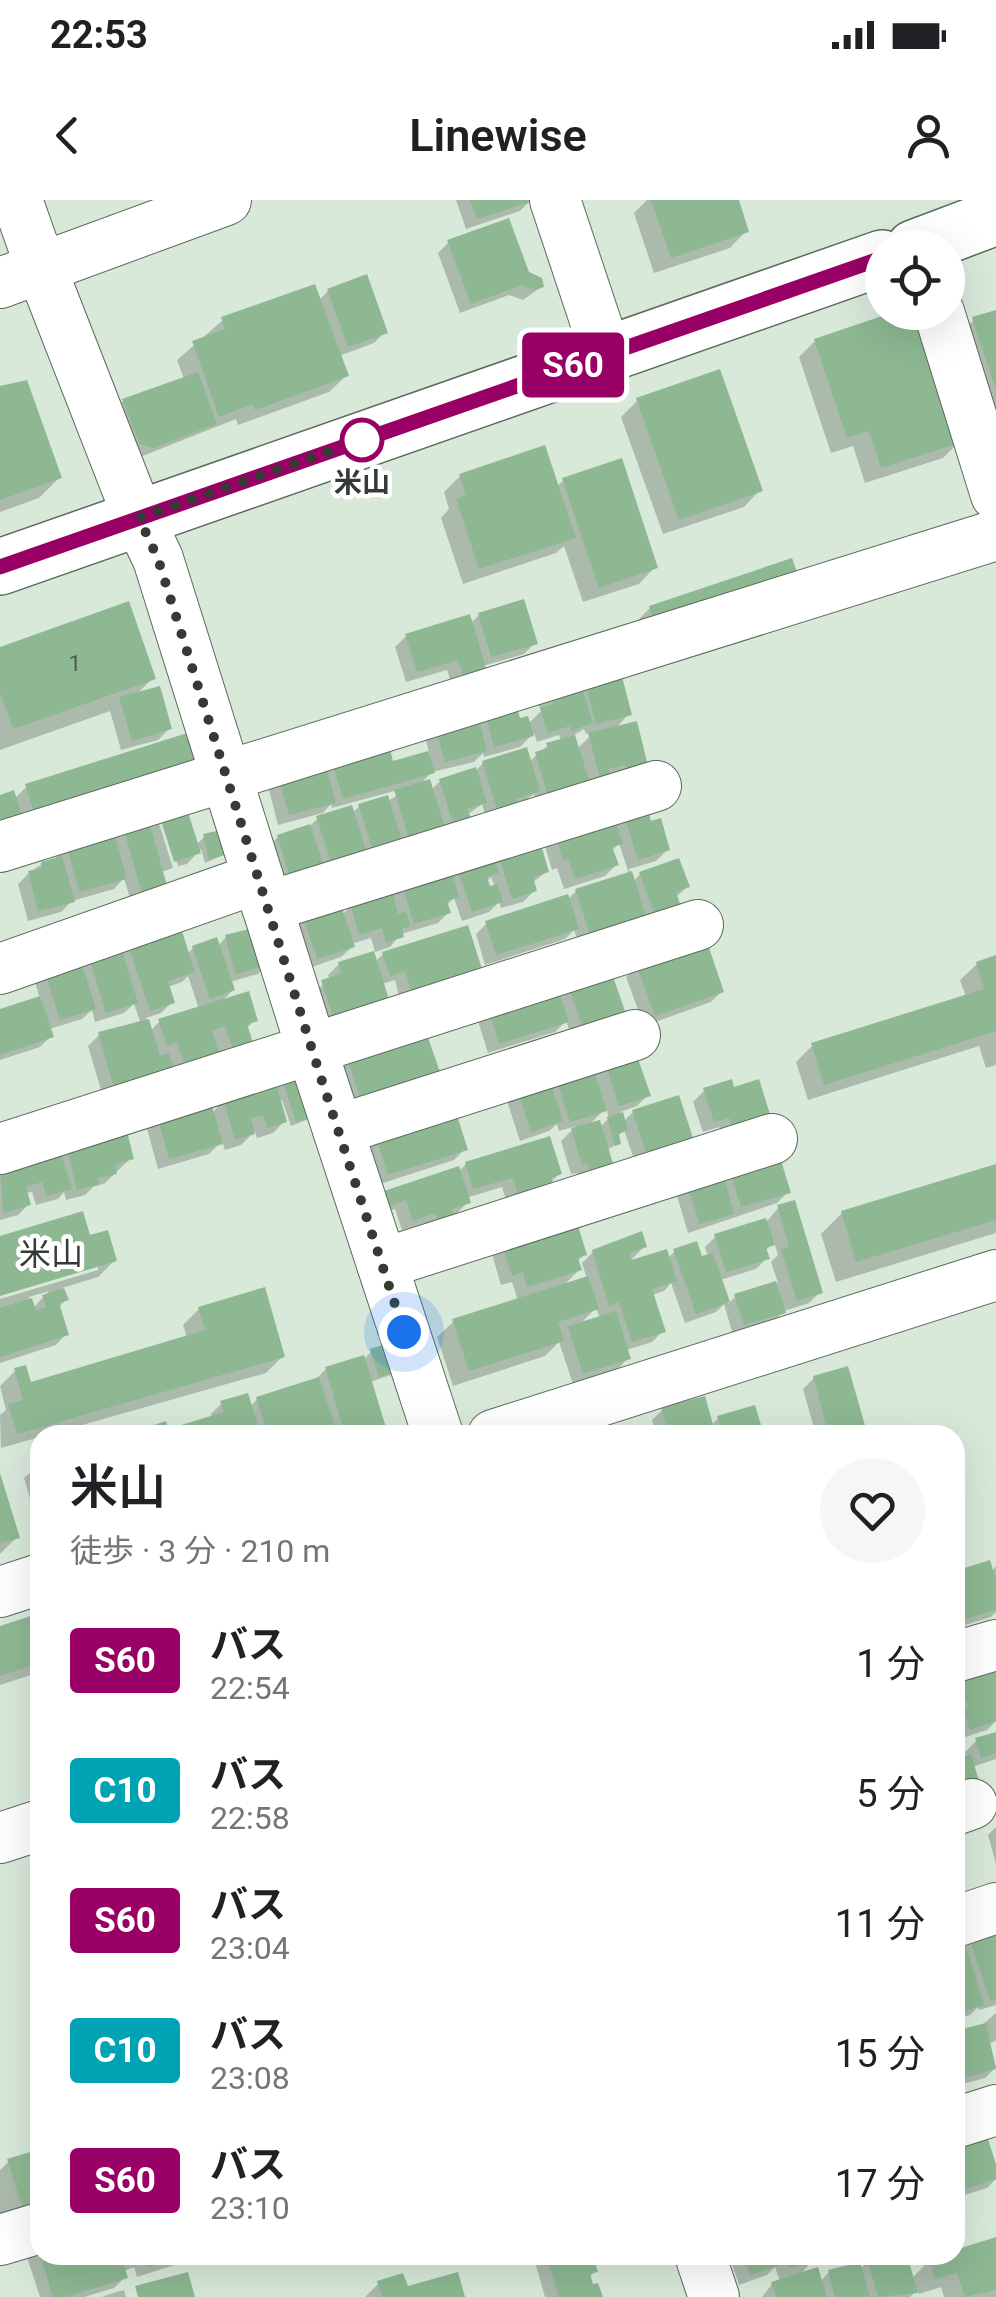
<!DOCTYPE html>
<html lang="ja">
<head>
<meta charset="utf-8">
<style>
  :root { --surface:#fff; --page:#f6f6f6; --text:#202124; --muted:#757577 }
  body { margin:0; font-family:Roboto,"Noto Sans JP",sans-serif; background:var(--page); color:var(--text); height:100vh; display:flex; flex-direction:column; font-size:38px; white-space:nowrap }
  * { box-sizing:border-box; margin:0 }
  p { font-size:32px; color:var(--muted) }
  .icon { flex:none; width:55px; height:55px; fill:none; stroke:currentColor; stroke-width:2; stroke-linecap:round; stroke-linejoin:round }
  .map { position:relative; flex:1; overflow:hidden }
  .details { position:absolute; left:30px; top:1225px; width:935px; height:840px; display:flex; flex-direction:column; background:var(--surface); border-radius:30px; box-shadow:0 10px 40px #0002 }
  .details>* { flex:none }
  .badge { padding:0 20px; border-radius:8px; font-size:35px; line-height:65px }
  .controls { position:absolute; left:865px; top:30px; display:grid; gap:20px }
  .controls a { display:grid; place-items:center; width:100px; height:100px; border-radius:50%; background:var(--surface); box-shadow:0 10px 40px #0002; font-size:50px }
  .you { position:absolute; width:50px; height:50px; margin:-25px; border:8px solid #fff; border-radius:50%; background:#1a73e8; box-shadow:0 0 0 15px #1a73e833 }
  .map>.badge { position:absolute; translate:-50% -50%; box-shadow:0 0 0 5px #fff }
  .round { display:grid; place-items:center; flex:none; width:105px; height:105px; border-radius:52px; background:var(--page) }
  .head { display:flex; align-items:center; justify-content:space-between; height:170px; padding:0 40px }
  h1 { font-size:48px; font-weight:600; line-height:75px }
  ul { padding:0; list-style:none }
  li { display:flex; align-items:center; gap:30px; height:130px; padding:0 40px }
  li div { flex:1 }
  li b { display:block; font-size:38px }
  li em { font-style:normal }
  li .badge { min-width:110px; font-weight:700; text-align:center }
  .status { display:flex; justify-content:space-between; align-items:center; height:70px; padding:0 50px; background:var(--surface); direction:ltr }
  .status svg { height:28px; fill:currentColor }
  header { display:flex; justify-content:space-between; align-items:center; height:130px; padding:0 40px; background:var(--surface); font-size:45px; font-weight:600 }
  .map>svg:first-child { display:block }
</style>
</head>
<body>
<div class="status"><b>22:53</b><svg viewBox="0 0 49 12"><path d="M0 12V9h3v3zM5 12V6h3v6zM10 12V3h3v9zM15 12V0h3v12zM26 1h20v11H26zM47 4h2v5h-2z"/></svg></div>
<header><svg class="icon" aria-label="back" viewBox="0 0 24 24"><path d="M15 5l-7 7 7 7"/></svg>Linewise<svg class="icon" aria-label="person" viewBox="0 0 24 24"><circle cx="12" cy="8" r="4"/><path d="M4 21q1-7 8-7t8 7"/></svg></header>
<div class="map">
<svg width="996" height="2097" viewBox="0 0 996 2097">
  <rect width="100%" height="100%" fill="#d8e9da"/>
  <!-- shadow -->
  <g fill="#0003" fill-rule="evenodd">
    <polygon points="456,0 531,0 520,11 466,29"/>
    <polygon points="647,0 736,0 746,31 730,48 654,73 634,13"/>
    <polygon points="449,42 527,74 541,87 523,100 509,95 460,113 438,53"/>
    <polygon points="328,91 385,132 374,143 339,156 346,176 329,192 238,225 236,219 140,257 112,212 123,201 184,179 177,160 223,120 319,100"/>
    <polygon points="996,111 996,252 957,136 974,120"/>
    <polygon points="815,141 959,242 943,258 865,283 853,246 831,253 799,157"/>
    <polygon points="0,189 60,277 39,298 0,312"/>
    <polygon points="638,200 760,290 744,307 663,334 621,217"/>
    <polygon points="460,276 556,287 564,280 655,367 639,384 583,402 564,346 556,353 463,384 441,318 449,309 444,292"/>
    <polygon points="791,361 644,434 639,419 650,408"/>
    <polygon points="479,415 535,443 524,454 483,466 454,491 447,470 406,482 395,447 406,436 470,424"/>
    <polygon points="0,449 153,478 136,495 169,529 158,540 121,550 110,511 0,550"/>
    <path d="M580,482L629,514L614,530L648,573L537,603L534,594L489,628L482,604L467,615L469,620L399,648L396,640L387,649L279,687L267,648L278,637L308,628L318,618L352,613L360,606L387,601L399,595L398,590L332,608L331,604L323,613L278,625L268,586L323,564H391L429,553L426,540L486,515L528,524L541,511L538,503ZM584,529L586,534L594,532L577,549L573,536ZM534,533L537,542L559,535L561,541L548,545L529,562L483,563L475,572L440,581L431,590L419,585L432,572L474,562L483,553L484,557L520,547Z"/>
    <polygon points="195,533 0,641 0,597 14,599 27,586"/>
    <polygon points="160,616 196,645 204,637 225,654 205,663 201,649 187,664 178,666 163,620 158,620 173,668 161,672 164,685 131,702 124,678 114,689 72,701 61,712 28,721 18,684 29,673 42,664 57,660 56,657 67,646"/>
    <polygon points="625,616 650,624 667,650 656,661 629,669 633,682 640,674 687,687 675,698 677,703 666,714 579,743 574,730 565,739 485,765 476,734 487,723 567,700 576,691 629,674 619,643 611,652 616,665 605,676 564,689 557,668 552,670 545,646 615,626"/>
    <path d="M499,656L546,672L532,683L534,691L523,702L501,708L499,702L489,712L462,721L454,698L446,706L449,712L438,723L401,734L390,747L375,752L371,738L351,744L352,747L341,757L306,769L292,725L303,714L342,715L351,706ZM491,677L495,687L488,689L486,682Z"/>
    <path d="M226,737L269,763L258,774L230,782L233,790L220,803L255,820L246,829L250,843L222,859L220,852L206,866L103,897L88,846L99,835L140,821L134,804L124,813L95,822L92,810L82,819L49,829L51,836L40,847L0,860V812L40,799L35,782L128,741L187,754L193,748L218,746ZM188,776L199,809L160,821L150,831L146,818L161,813L172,802L168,787L182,782Z"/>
    <polygon points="383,754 479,768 400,800 395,780 382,784 324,833 312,793 330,780 328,775 339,764 375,762"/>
    <polygon points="996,758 996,865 986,868 979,846 808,900 796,862 812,846 966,797 960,780 977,764"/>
    <polygon points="637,766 722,791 711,802 644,826 626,777"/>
    <polygon points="567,781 622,810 611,821 571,835 566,821 555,832 488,853 477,818"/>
    <polygon points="423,829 437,871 349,907 335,864"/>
    <path d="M605,862L648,895L637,906L620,912L623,922L633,912L682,957L638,971L624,930L617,936L619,943L607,950L580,985L577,973L571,974L561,941L576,926L559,931L557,924L549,931L520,941L507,901ZM606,908L609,918L600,927L588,926Z"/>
    <polygon points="282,880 309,919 291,926 282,900 278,901 284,922 273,933 257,938 255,931 241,945 225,950 222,941 209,954 158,969 146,925 212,913 224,900"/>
    <polygon points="758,882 724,945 719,927 703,932 693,902 704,891 733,890"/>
    <polygon points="375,933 465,949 454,960 377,985 364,944"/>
    <polygon points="54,948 131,958 104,984 94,986 85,995 66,1000 64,992 58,999 36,1005 32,992 26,993 29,1004 18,1015 0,1020 0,964"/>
    <polygon points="466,964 559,974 539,994 509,1010 502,987 466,998 468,1002 457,1013 428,1032 425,1023 402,1030 395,1009 375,1016 372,1005 458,972"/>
    <polygon points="996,967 996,1033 836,1082 821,1034 842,1013"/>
    <polygon points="731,971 788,992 777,1003 688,1033 677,996"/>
    <path d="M778,1008L820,1092L809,1103L784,1111L772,1123L733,1135L724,1104L716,1112L685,1123L671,1083L664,1091L652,1095L663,1131L652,1142L626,1150L628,1158L618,1169L573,1184L559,1142L545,1156L453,1186L437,1137L454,1121L518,1101L512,1082L501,1085L491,1051L502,1040L584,1055L576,1062L579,1070L562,1087L587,1079L582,1063L593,1052L644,1047L627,1064L668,1058L675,1051L700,1059L708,1057L705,1047L716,1036L768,1020ZM774,1042L778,1055L771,1062L778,1083L736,1096L728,1104L720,1080L756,1069L767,1058L765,1051ZM596,1108L600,1119L579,1125Z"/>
    <path d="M0,1038H89L114,1061L98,1077L62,1088L66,1100L58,1108L66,1134L56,1145L0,1163V1099L98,1070V1064L0,1094ZM49,1091L33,1108L29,1097Z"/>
    <polygon points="199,1109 282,1157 266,1173 1,1248 0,1215 6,1210 0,1186 15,1171 29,1185 187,1138 183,1125"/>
    <polygon points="371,1152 394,1174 370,1182 384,1231 380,1235 175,1235 182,1228 212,1218 211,1214 222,1203 250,1207 257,1199 314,1181 326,1169 363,1160"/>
    <polygon points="814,1178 863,1228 856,1235 816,1235 803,1189"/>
    <polygon points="663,1209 711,1226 718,1218 761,1235 642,1235 655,1231 652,1220"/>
    <polygon points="40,1265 40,1322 37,1323 24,1278"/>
    <polygon points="0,1279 17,1337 0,1354"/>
    <polygon points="996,1366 996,1412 991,1417 955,1428 955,1373 991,1372"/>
    <polygon points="40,1416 40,1472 0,1485 0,1429"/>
    <polygon points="996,1463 996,1521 987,1530 959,1539 955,1527 955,1479"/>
    <polygon points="996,1534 996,1559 972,1567 955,1605 955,1546 959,1561 967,1558 965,1552 976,1541"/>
    <polygon points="996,1627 996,1664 988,1635"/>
    <polygon points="40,1652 40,1688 32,1660"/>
    <polygon points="996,1731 996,1805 979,1810 978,1807 970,1815 955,1820 955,1742"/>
    <polygon points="996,1813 996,1841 989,1843 996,1867 985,1878 955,1886 955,1834 982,1825"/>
    <polygon points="955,1946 996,1968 996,1979 987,1988 955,1998"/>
    <polygon points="40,1951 40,1982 34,1984 40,2002 29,2012 12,2018 10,2011 0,2021 0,1970 9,1961"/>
    <polygon points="996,2040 996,2097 944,2097 941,2087 919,2094 917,2090 910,2097 762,2097 772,2084 780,2081 775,2067 767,2075 739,2085 729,2055 817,2055 800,2075 820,2082 829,2072 860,2069 869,2060 888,2055 905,2055 911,2079 930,2060"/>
    <polygon points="40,2042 40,2055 193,2055 187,2061 137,2077 134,2067 124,2071 125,2077 114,2088 84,2097 40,2097 26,2054"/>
    <polygon points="538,2055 582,2055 584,2064 595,2071 589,2078 600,2097 545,2097 534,2059"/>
    <polygon points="379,2083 406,2089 463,2097 365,2097"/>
    <polygon points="124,2090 126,2097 102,2097 107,2095"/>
  </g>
  <!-- building -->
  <g fill="#8db892">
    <polygon points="470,0 533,0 533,1 477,19"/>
    <polygon points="651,0 739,0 749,32 671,58"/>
    <polygon points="509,18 529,72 542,78 544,87 535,90 522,85 471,104 447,40"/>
    <polygon points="367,74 388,133 348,147 327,89"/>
    <polygon points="315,84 349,176 255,210 252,204 219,217 192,141 225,129 221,117"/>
    <polygon points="996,110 996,186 995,187 972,117"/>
    <polygon points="894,112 920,112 962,242 881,268 869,231 847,238 814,139"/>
    <polygon points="720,169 763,291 679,320 636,198"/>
    <polygon points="198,172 217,224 153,248 140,244 122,199"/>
    <polygon points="27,180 62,278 0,300 0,186"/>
    <polygon points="545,245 576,338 479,369 456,299 466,295 459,274"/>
    <polygon points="622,258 658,368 599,388 562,278"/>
    <polygon points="792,358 799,378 655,425 649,406"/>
    <polygon points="524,399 538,444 491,457 478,413"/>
    <polygon points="129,401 156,479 13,529 0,492 0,447"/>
    <polygon points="470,414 488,475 465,482 458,460 417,472 405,434"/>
    <polygon points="619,465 632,515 596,524 583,475"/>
    <polygon points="579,479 593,523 571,531 570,526 548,533 540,508 553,504 548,490"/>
    <polygon points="160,486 172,529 132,541 119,497"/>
    <polygon points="516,504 520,518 528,516 534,536 494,547 485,513"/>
    <polygon points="478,516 487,551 445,562 435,527"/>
    <polygon points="637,521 650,574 629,579 626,565 608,569 611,580 601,582 588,533"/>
    <polygon points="197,530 210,571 36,618 25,584"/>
    <polygon points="575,535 593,593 547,594 535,552 548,548 546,543"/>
    <polygon points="388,542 393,561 428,551 435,573 343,599 331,558"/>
    <polygon points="527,547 540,591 516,599 520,612 500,619 482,561"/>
    <polygon points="325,561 336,603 289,615 277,573"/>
    <polygon points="476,567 487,603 467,609 472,620 454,626 439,579"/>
    <polygon points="430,579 445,627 409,638 394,590"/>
    <polygon points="14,590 25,627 0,635 0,595"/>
    <polygon points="388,595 401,638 372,648 358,604"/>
    <polygon points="352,605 369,660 334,671 316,616"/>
    <polygon points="186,606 201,653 174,662 159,614"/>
    <polygon points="647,607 651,621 661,618 670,650 638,660 624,614"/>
    <polygon points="613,614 623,644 612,647 619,665 575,679 568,659 563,661 555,633"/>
    <polygon points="148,617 167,686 142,693 122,624"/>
    <polygon points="310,624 324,667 290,678 277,635"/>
    <polygon points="113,630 127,679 79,692 66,644"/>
    <polygon points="221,630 228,654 209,660 203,634"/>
    <polygon points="540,641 549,672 533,677 537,691 512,699 498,654"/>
    <polygon points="493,654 499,673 487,677 490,686 497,684 503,702 472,712 457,667"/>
    <polygon points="62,656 75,702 38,711 28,671 42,668 41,662"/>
    <polygon points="679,658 690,687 676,692 680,704 654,713 639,672"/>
    <polygon points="450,666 459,697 447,701 451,713 414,724 401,681"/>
    <polygon points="632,671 646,716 590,734 575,689"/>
    <polygon points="392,691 398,714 406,712 410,726 402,729 404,737 386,743 382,728 359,735 350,703"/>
    <polygon points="568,694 579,729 496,755 485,721"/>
    <polygon points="339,699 355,747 317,759 301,711"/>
    <polygon points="468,725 482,769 411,791 405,771 390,776 382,752"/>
    <polygon points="261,726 272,764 235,774 225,735"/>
    <polygon points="181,728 195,772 168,781 175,803 150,811 126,739"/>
    <polygon points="217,737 235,790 210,799 192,746"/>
    <polygon points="706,739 724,792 655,816 636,764"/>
    <polygon points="120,744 138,803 106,813 88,754"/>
    <polygon points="374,751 391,806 335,824 321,780 341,774 338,762"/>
    <polygon points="996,755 996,831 824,885 811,843 984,789 976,762"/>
    <polygon points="80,758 96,809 60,820 44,769"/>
    <polygon points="609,765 625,811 582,826 566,779"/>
    <polygon points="556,783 569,822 499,844 487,805"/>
    <polygon points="249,791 258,821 247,824 253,843 233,850 225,826 212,830 220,856 185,866 177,842 167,846 158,819"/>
    <polygon points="40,796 54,837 0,855 0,809"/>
    <polygon points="149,819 160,856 169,853 176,876 114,888 98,832"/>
    <polygon points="424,826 440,872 360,898 345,851"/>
    <polygon points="635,850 651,896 619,906 604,860"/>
    <polygon points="593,867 607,911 570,922 556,878"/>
    <polygon points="301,871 317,915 296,922 281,877"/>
    <polygon points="549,877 563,921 531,932 517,888"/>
    <polygon points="732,879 734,887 759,879 773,924 735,936 729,918 714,922 703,888"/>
    <polygon points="276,883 287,922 267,928 263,915 251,918 255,934 235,940 223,898"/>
    <polygon points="679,895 696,947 649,962 632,910"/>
    <polygon points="209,896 223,944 169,959 156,912"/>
    <polygon points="454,906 468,950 388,975 374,931"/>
    <polygon points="623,912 628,930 619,934 621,944 615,946 607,917"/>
    <polygon points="600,920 616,974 591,975 587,963 582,965 571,928"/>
    <polygon points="126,928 134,959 115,964 117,974 98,978 99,985 77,990 63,934"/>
    <polygon points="550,936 562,974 551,978 553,983 519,1000 513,978 473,989 465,962"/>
    <polygon points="58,944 72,989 46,996 42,982 26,987 31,1005 3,1013 0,962"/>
    <polygon points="779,954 791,993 741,1007 729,969"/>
    <polygon points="996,964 996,1020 856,1062 841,1011"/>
    <polygon points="459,966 471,1003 452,1009 455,1017 439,1023 435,1013 413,1021 406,1000 386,1007 381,992"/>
    <polygon points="723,973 734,1014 699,1024 687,982"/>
    <polygon points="795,1000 823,1093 797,1101 781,1049 789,1047 777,1005"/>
    <polygon points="83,1011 90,1035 108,1030 117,1061 0,1096 0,1036"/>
    <polygon points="575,1016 587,1055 578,1058 582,1070 527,1087 523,1072 512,1076 500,1038"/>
    <polygon points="766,1018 775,1045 766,1048 770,1059 726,1072 714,1034"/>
    <polygon points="642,1031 647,1047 629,1053 631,1060 667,1049 677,1081 652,1089 666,1132 632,1142 619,1102 609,1106 592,1050"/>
    <polygon points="697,1041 702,1056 713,1053 730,1102 696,1114 673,1049"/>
    <polygon points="588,1076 599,1109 558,1122 564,1141 469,1171 452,1119"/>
    <polygon points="776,1081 786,1113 744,1125 734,1094"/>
    <polygon points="265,1087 285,1157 17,1234 8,1204 23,1200 14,1168 26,1165 31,1182 205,1130 198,1107"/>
    <polygon points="64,1088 69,1100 59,1103 69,1135 0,1157 0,1108 32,1098 36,1111 46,1107 42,1095"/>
    <polygon points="616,1111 631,1159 583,1174 568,1126"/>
    <polygon points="393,1142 402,1170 379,1177 370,1149"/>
    <polygon points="364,1155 387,1231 374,1235 345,1235 325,1167"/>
    <polygon points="848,1166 866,1229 829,1235 813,1176"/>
    <polygon points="319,1177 338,1235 314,1235 312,1231 299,1235 268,1235 256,1197"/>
    <polygon points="248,1193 261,1235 184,1235 181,1225 224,1212 220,1201"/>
    <polygon points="705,1196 716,1235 669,1235 661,1207"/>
    <polygon points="755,1205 764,1235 723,1235 717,1216"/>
    <polygon points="166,1221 170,1235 126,1235 126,1234"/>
    <polygon points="0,1273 20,1338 0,1343"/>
    <polygon points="990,1360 996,1380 996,1410 955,1422 955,1371"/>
    <polygon points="40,1413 40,1463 0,1476 0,1426"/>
    <polygon points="996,1461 996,1521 970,1530 963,1508 968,1507 957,1473"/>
    <polygon points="996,1532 996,1553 981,1558 975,1538"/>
    <polygon points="955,1541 961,1557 971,1554 982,1591 955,1594"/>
    <polygon points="996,1729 996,1799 990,1801 969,1737"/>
    <polygon points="963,1737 984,1805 955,1814 955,1739"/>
    <polygon points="986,1823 996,1869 955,1880 955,1831"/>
    <polygon points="986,1933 996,1964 996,1979 966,1989 955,1956 955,1943"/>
    <polygon points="40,1949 40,1976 35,1978 40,2003 23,2009 7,1959"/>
    <polygon points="996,2037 996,2090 965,2097 957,2073 935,2079 929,2058 955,2055 955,2050"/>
    <polygon points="40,2055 121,2055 128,2078 65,2097 53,2097"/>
    <polygon points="137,2055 184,2055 184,2056 148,2067 145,2058 138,2060"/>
    <polygon points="546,2055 584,2055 586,2061 594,2059 598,2072 590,2074 593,2084 598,2083 603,2097 559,2097"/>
    <polygon points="743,2055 778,2055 781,2065 750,2075"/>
    <polygon points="785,2055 818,2055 819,2060 789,2068"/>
    <polygon points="879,2055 907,2055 918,2093 878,2097 867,2058"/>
    <polygon points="860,2062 870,2097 835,2097 828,2070"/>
    <polygon points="818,2067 827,2097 776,2097 771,2082"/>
    <polygon points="188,2072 195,2097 138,2097 135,2086"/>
    <polygon points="458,2072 465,2097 382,2097 377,2081 403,2073 408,2086"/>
  </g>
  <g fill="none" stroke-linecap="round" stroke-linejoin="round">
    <defs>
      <g id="minor">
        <polyline points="17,0 41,68 139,319 158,359 320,875 438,1235"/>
        <polyline points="555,0 606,153"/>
        <polyline points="0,83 226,0"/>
        <polyline points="939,112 996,295"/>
        <polyline points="0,647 996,335"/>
        <polyline points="267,707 656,586"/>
        <polyline points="0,769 258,678"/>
        <polyline points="338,930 635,835"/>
        <polyline points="0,949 698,725"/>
        <polyline points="382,1064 772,939"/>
        <polyline points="493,1235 996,1075"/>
        <polyline points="0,1392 40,1379"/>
        <polyline points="955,1457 996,1445"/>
        <polyline points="955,1610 972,1604"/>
        <polyline points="0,1638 40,1625"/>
        <polyline points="955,1722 996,1708"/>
        <polyline points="955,1923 996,1910"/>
        <polyline points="0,2040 40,2028"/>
        <polyline points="700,2055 714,2097"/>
      </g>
      <g id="major">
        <polyline points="914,48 996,17"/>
        <polyline points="0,367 882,58"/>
      </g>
    </defs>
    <!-- minor casing -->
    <use href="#minor" stroke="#5a6a5c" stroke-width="52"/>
    <!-- major casing -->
    <use href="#major" stroke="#5a6a5c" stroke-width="58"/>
    <!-- minor -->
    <use href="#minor" stroke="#fff" stroke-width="50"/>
    <!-- major -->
    <use href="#major" stroke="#fff" stroke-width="55"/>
  </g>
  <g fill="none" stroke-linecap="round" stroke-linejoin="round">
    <defs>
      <polyline id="line" points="0,367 882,58"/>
    </defs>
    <!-- line casing -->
    <use href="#line" stroke="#fff" stroke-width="22"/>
    <!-- line -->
    <use href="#line" stroke="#906" stroke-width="15"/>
    <!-- walk -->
    <polyline stroke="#343b35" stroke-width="10" stroke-dasharray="0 18" points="362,240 139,318 158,359 320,875 404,1132"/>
  </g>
  <!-- markers -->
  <circle fill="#fff" stroke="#906" stroke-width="5" cx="362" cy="240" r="20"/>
  <g text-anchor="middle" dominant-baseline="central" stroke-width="9" stroke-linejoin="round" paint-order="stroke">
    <!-- number labels -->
    <g font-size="22" fill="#4a5a4c">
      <text x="75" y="463">1</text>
    </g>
    <!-- stop labels -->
    <g font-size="28" font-weight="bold" fill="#343b35" stroke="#fff">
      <text x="362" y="282">米山</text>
    </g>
    <!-- quarter labels -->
    <g font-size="32" fill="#343b35" stroke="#fff">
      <text x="51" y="1054">米山</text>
    </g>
  </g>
</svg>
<div class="controls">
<a><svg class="icon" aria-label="locate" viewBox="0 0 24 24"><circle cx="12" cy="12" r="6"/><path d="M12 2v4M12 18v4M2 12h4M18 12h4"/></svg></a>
</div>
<div class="you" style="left:404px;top:1132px"></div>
<b class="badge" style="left:573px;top:165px;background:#906;color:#fff">S60</b>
<section class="details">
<div class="head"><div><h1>米山</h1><p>徒歩 · 3 分 · 210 m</p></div><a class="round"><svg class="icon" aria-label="heart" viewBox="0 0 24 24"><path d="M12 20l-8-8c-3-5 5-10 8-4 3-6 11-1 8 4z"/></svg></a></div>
<ul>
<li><span class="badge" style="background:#906;color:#fff">S60</span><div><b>バス</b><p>22:54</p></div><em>1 分</em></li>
<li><span class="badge" style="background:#00a3b4;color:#fff">C10</span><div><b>バス</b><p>22:58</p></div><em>5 分</em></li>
<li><span class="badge" style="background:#906;color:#fff">S60</span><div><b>バス</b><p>23:04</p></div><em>11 分</em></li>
<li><span class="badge" style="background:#00a3b4;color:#fff">C10</span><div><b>バス</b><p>23:08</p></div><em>15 分</em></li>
<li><span class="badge" style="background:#906;color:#fff">S60</span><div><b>バス</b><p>23:10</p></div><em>17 分</em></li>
</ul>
</section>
</div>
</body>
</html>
